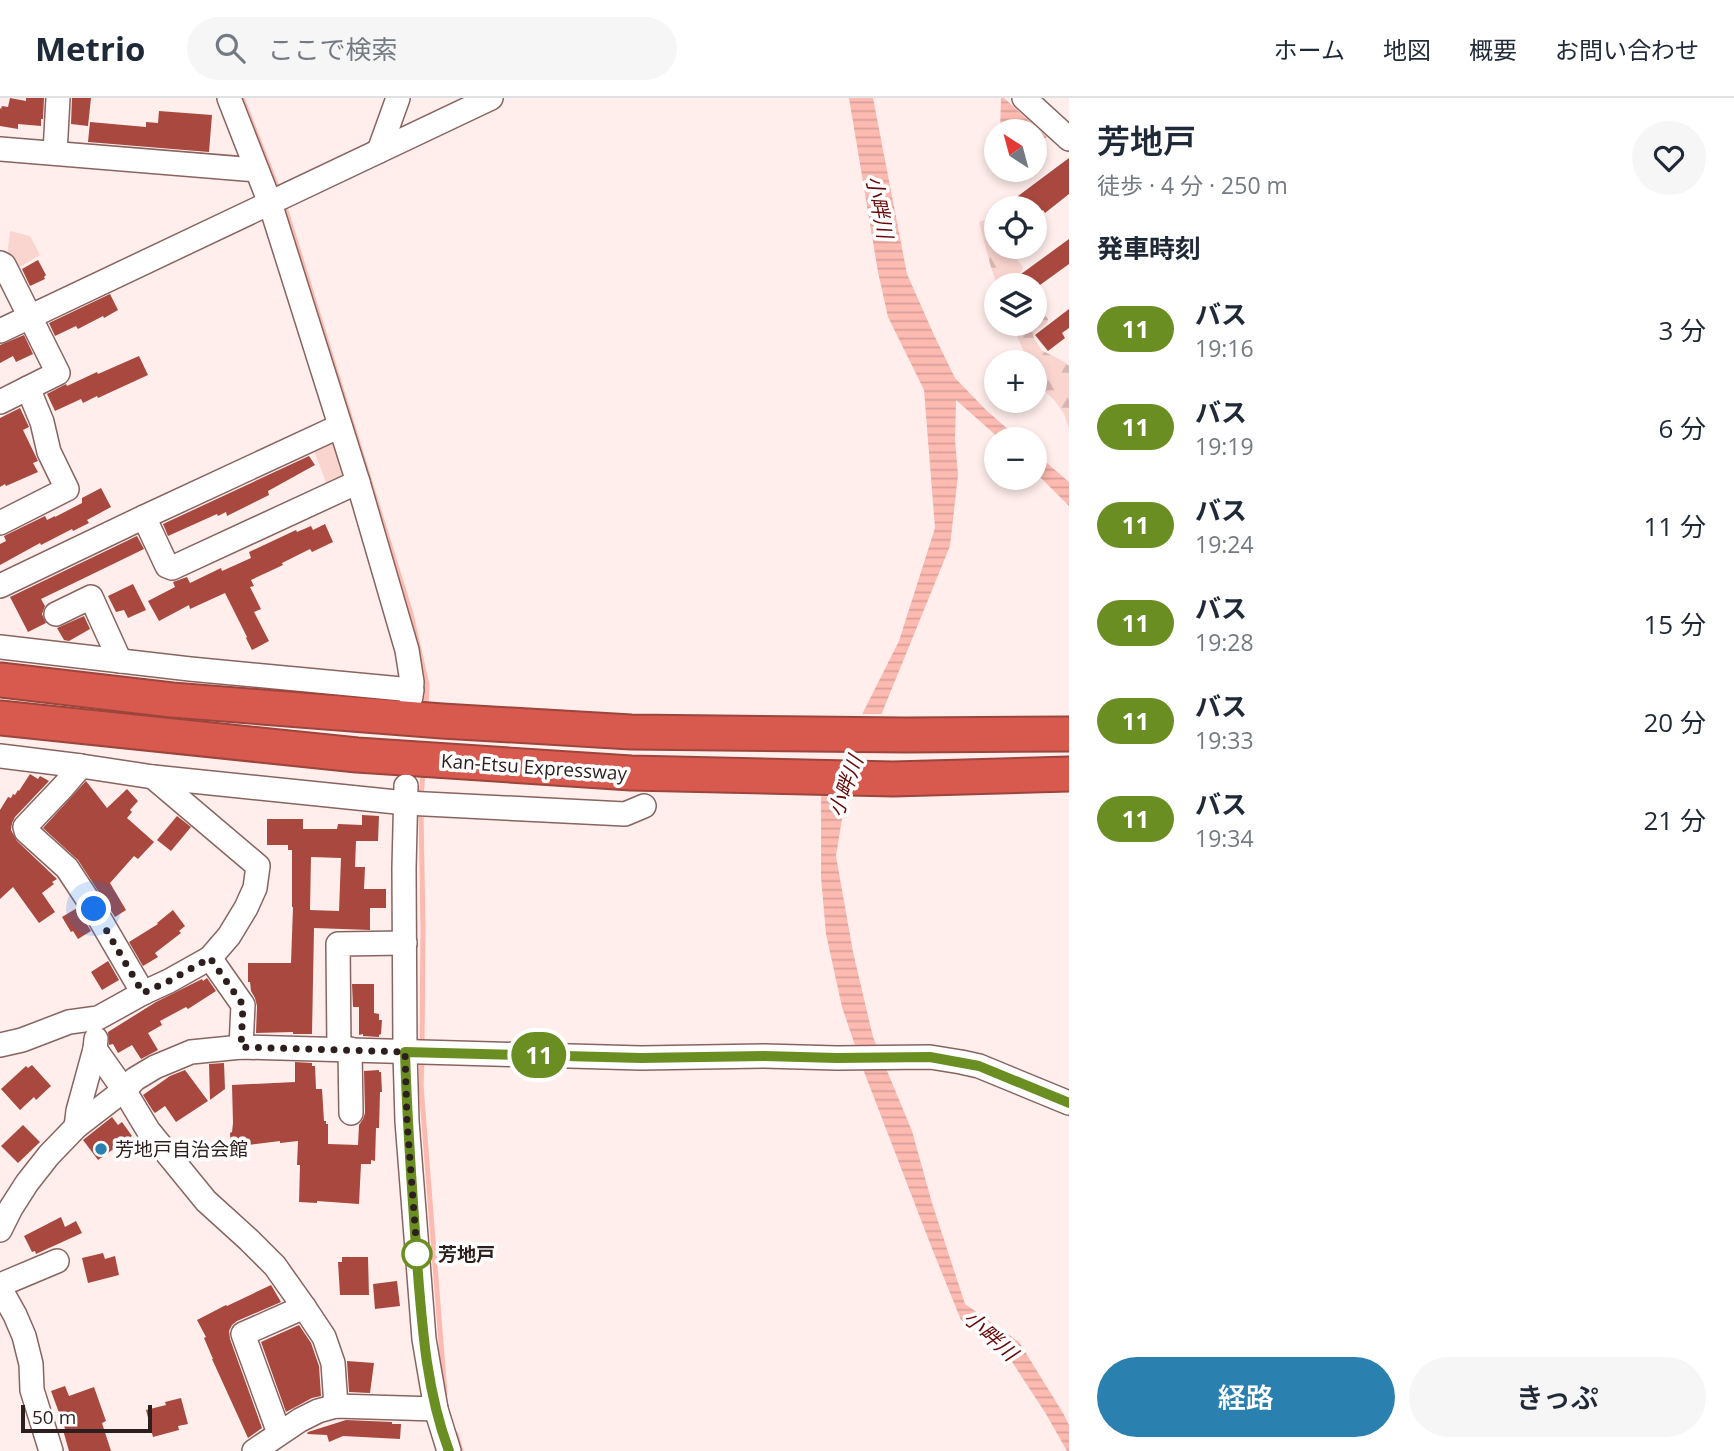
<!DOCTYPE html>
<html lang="ja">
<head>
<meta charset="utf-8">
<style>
  :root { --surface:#fff; --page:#f6f6f7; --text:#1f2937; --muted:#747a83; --line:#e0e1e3; --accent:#2a80af }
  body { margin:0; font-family:"Open Sans","Noto Sans JP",sans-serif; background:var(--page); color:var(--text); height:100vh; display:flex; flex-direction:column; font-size:26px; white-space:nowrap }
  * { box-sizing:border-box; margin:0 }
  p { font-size:23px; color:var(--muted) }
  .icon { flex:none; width:38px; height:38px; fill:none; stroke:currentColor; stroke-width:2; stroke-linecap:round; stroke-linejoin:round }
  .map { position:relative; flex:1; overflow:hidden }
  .panel { display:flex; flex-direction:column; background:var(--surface); width:665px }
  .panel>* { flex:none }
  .badge { padding:0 14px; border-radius:23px; font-size:24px; line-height:46px }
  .needle { width:46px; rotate:324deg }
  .buttons { position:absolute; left:984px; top:21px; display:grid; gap:14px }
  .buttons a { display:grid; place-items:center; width:63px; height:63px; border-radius:50%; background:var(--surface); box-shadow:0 4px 10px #0003; font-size:35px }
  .scale { position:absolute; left:21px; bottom:18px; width:131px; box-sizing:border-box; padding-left:7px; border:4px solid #2d1f1d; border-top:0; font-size:19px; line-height:24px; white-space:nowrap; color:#2d1f1d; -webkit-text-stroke:5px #fff; paint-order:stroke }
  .you { position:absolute; width:35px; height:35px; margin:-18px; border:5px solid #fff; border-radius:50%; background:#1a73e8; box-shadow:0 0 0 10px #1a73e833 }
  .map>.badge { position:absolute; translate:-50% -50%; box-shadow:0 0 0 4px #fff }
  h2 { padding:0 28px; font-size:26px; line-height:63px }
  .round { display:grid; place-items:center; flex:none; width:74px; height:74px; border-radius:37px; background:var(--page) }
  .head { display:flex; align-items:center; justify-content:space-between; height:119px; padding:0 28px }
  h1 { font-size:33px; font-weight:600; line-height:52px }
  .button { display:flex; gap:14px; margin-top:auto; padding:14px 28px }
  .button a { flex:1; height:80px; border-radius:42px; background:var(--accent); color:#fff; font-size:28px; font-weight:600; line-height:80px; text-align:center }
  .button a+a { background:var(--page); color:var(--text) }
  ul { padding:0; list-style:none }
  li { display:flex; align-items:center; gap:21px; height:98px; padding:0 28px }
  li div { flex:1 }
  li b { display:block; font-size:26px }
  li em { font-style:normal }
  li .badge { min-width:77px; font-weight:700; text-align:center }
  header { display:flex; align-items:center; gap:42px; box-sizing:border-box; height:98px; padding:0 35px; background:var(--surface); border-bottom:2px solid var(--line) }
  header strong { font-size:33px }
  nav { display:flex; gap:38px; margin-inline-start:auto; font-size:24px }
  .search { width:490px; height:63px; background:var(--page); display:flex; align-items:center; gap:18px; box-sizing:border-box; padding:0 24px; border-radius:38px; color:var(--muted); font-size:26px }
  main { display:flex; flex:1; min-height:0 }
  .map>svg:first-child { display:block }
</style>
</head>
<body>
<header>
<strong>Metrio</strong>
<div class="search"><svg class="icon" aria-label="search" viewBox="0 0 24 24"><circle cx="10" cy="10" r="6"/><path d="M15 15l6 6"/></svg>ここで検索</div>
<nav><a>ホーム</a><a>地図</a><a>概要</a><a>お問い合わせ</a></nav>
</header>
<main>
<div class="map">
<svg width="1069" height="1353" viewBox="0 0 1069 1353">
  <defs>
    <pattern id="forest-firs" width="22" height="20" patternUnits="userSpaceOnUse" patternTransform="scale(1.75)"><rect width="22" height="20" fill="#fad5d0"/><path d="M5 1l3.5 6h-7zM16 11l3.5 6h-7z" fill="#d7b6b2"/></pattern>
    <pattern id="water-rules" width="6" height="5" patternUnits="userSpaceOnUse" patternTransform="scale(1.75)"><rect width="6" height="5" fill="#fcbab1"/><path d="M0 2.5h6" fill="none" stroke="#d89f98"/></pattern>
  </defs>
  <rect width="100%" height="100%" fill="#ffeeeb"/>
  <!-- forest -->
  <g fill="url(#forest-firs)">
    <polygon points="987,121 996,134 996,149 1007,149 1023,169 1022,173 1015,178 1020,187 997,187 990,166 979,124"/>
    <polygon points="1034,204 1048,221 1047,225 1037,232 1033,238 1041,252 1063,263 1069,268 1069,331 1064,316 1055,303 1044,292 1034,276 1034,264 1028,264 1012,226 1034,226"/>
  </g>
  <!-- park -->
  <g fill="#fad5d0">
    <polygon points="10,133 30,138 40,157 15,172 7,159"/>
    <polygon points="333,341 346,373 342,374 346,385 329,392 311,345"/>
  </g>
  <!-- water -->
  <g fill="url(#water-rules)">
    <polygon points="849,0 873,0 907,176 934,237 955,280 986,312 1019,341 1000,341 956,302 955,342 958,377 950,448 844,708 836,758 853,854 873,939 912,1033 932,1105 965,1206 1019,1244 1063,1315 1069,1327 1069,1353 1067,1353 1046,1316 1005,1253 961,1222 931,1148 863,971 842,909 826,836 821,779 821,698 899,543 935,430 924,292 888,219 878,174"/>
    <polygon points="1001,0 1004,0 1047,39 1034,47 1034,33 1000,33"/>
    <polygon points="1034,354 1069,384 1069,408 1034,373"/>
  </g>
  <!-- pier -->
  <polygon fill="#ffeeeb" points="858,616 886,616 852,699 818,698"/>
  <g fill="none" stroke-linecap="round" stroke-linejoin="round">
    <!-- stream -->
    <g stroke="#fcbab1" stroke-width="5">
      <polyline points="242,0 279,94"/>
      <polyline points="283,103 411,516 427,587 426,612"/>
      <polyline points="421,699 423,674"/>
      <polyline points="421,712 423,831 422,947"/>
      <polyline points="422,961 421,987 445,1296"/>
      <polyline points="456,1336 461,1353"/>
    </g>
  </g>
  <!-- building -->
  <g fill="#a8483f" fill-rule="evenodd">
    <polygon points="10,0 26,3 26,0 44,0 43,21 41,21 41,28 18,26 18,31 0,28 0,10 1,11 2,8 8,9"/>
    <polygon points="72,0 91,0 88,28 71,26"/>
    <polygon points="159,13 212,17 209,54 88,44 90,24 146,29 146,24 158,25"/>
    <polygon points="1069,60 1069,96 1045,115 1043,112 1034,119 1034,110 1002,110"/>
    <polygon points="1069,141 1069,166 1040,187 1024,187 1017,179"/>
    <polygon points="38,162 46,177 44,179 45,181 30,188 22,171"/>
    <polygon points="110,196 118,212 104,220 103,218 78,231 76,228 55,238 49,225"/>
    <polygon points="1069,211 1069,230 1062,235 1065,240 1048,253 1035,237"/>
    <polygon points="24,237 33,256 16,264 13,258 0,265 0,247"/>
    <polygon points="139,258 148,277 98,300 97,298 83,305 81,301 55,313 47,296 66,286 67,288 97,274 98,276"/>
    <polygon points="20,310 29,329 23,332 38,363 33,365 38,374 6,388 5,386 0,389 0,320"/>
    <polygon points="309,358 315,367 268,393 269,397 227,418 226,414 218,418 217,416 168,438 163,426"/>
    <polygon points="101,390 111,409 87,422 89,425 73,433 72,431 41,447 40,445 0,467 0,446 6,443 4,438 45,418 47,422 55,418 55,419 82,405 82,400"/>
    <polygon points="325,426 333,444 312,454 310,451 282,465 283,467 251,482 254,488 250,489 261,511 254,514 269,543 252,552 246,540 247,539 225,495 190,511 189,507 159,523 148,503 175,489 173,484 187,479 190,485 221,470 222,473 251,460 249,454 296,432 297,434 311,428 313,432"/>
    <polygon points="137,438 144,451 41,501 45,508 42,516 46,525 28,534 10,499"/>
    <polygon points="133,486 146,512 128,520 124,512 116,514 108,498"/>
    <polygon points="84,518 90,531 69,543 64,542 57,530"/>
    <polygon points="30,676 38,681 40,678 49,683 15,719 12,725 11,732 17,743 57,781 52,784 54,786 42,795 55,814 39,825 13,789 0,801 0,712 8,699 11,700 13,696 15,697 18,692 19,693"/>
    <polygon points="86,683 107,710 127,691 138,703 130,712 132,714 127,720 154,744 138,761 134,758 110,785 126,812 115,819 78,762 43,730"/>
    <path d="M362,717L379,718L378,743H356L355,769H365L364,791H386V810H370V832L314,830L312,936H293V934L256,935L257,908L255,900L251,893L250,884H248V865H291L293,809H292V752H288V747H267V721H303V731H337L338,726L362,727ZM311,759L341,760L339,813L310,812Z"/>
    <polygon points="177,718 191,729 171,753 157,742"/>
    <polygon points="77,810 91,833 78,841 73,833 71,834 62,819"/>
    <polygon points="173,812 185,828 179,833 181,835 155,855 158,859 143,868 129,844 158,826 157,825"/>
    <polygon points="108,863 119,882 102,892 91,874"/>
    <polygon points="207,880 216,893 188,911 186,909 160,923 162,927 148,935 158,952 141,961 132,947 118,955 113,946 109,947 108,934 156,904 202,881 203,883"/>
    <polygon points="352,886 374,886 374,915 379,916 379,922 382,922 381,936 379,937 379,939 363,938 363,936 359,937 359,909 353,909"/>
    <polygon points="295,964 312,965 312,968 315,968 316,991 322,991 324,1023 326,1023 326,1026 328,1026 328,1046 358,1047 359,1027 363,1021 365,1015 364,973 379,972 379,974 381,974 382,994 380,994 379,1030 376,1030 375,1063 371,1062 371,1066 361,1066 359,1106 317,1103 317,1105 299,1104 300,1067 297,1067 298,1043 280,1045 280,1043 231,1049 230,1035 232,1034 233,1025 232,987 295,984"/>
    <polygon points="224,965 225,991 210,1002 209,966"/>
    <polygon points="32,967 51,988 36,1002 34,999 20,1012 1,991 26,968 28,970"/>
    <polygon points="185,972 208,1003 176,1024 165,1008 155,1015 153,1013 143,997 170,978"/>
    <polygon points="112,1019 118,1027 122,1024 132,1038 98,1062 83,1042"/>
    <polygon points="23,1027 40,1044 18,1065 1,1048"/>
    <polygon points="61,1119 65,1129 76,1123 82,1135 36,1156 35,1153 32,1154 24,1138"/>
    <polygon points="103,1155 105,1161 115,1158 119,1177 88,1185 82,1160"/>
    <polygon points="342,1159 368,1159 369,1197 340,1197 338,1164 342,1164"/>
    <polygon points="397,1183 400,1208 375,1211 373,1186"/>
    <polygon points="271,1187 281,1204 237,1223 232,1227 229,1233 230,1241 262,1330 248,1340 212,1261 213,1261 204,1240 206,1239 197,1222 226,1207 227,1208"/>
    <polygon points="299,1227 311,1245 319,1268 321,1298 312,1300 286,1314 261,1244"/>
    <polygon points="347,1263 374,1265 370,1295 349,1294"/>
    <polygon points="65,1288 69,1298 94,1289 106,1323 102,1325 111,1353 69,1353 63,1332 65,1331 51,1293"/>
    <polygon points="181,1300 188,1326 178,1328 179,1332 153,1339 146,1312 166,1307 165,1304"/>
    <polygon points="346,1322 392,1324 392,1326 401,1326 400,1341 343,1338 329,1344 327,1337 307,1336 308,1334"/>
  </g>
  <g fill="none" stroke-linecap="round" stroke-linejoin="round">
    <defs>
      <g id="minor">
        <polyline points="229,0 270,105 358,384 407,552 412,584 411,599"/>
        <polyline points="1024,0 1069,41"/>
        <polyline points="0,51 257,72"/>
        <polyline points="379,53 398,0"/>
        <polyline points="55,55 58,0"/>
        <polyline points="0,165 4,167 58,275 28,290 42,324 49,354 67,391 0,425"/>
        <polyline points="0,233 491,0"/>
        <polyline points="0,304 28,290"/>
        <polyline points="144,419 167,468 172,470 358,384"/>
        <polyline points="0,488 144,419 340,328"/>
        <polyline points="56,516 91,499 120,563"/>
        <polyline points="0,549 190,571 412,592"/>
        <polyline points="0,658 81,668 153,679 406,705 625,716 644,708"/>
        <polyline points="81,668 63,689 25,729 26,733 67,770 94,811 143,895"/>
        <polyline points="406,688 404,770 405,954 407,1023 424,1241 436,1311 449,1353"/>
        <polyline points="210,860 243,907 241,949"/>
        <polyline points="0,947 22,942 69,924 98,920 143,895 169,883 210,860 229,838 246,810 255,790 258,768 153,679"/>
        <polyline points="95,951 124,992 148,1032 206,1103 249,1142 275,1168 304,1209 324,1239 333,1265 336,1308"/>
        <polyline points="339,951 338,846 405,845"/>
        <polyline points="350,951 351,1015"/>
        <polyline points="76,1029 78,1013 95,951 96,941"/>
        <polyline points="0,1132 11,1110 27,1085 49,1057 76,1029 124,992 135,981 155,969 191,954 241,949 641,960 764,958 837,960 930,959 961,964 979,968 1069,1005"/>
        <polyline points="0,1187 57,1163"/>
        <polyline points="0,1190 15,1217 24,1238 31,1266 32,1292 51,1353"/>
        <polyline points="279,1335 243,1236 304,1209"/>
        <polyline points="254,1353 300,1322 318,1313 336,1308 436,1311"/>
      </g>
      <g id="highway">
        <polyline points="0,582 172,602 442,623 631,634 905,637 1069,636"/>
        <polyline points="0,620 357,657 631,675 893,681 1069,676"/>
      </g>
    </defs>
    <!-- minor casing -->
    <use href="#minor" stroke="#886460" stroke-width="26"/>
    <!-- highway casing -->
    <use href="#highway" stroke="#9c453d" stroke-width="37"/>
    <!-- minor -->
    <use href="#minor" stroke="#fff" stroke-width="23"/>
    <!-- highway -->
    <use href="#highway" stroke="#d8594e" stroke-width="33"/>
  </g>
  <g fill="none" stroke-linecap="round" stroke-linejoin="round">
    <defs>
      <path id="line" d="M449,1353C426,1292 422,1227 417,1163C412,1093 407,1023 405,954L641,960L764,958L837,960L930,959L979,968L1069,1005"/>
    </defs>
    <!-- line casing -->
    <use href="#line" stroke="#fff" stroke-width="16"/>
    <!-- line -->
    <use href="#line" stroke="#6b8e23" stroke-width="10"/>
    <!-- walk -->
    <polyline stroke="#2d1f1d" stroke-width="7" stroke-dasharray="0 12.6" points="94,811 143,895 169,883 210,860 243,907 241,949 405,954 407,1023 418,1168 417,1156"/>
  </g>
  <!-- markers -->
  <circle fill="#2a80af" stroke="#fff" stroke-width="2.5" cx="101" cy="1051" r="7"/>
  <circle fill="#fff" stroke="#6b8e23" stroke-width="3.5" cx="417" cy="1156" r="14"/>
  <g text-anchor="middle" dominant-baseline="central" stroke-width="7" stroke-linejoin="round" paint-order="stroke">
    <!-- street labels -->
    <g font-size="19" fill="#2d1f1d" stroke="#fff">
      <text transform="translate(534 669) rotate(4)">Kan-Etsu Expressway</text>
    </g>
    <!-- poi labels -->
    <g font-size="19" fill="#2d1f1d" stroke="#fff" text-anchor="start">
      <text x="115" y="1051">芳地戸自治会館</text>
    </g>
    <!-- stop labels -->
    <g font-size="19" font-weight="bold" fill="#2d1f1d" stroke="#fff" text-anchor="start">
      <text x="438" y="1156">芳地戸</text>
    </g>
    <!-- water labels -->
    <g font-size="21" font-style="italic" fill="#680909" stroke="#fff">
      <text transform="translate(880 109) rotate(79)">小畔川</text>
      <text transform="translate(845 688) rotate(-70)">小畔川</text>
      <text transform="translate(991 1237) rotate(42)">小畔川</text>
    </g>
  </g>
</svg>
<div class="buttons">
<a><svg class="needle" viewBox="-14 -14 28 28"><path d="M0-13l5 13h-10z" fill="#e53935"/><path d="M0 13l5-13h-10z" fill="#747a83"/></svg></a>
<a><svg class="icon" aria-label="locate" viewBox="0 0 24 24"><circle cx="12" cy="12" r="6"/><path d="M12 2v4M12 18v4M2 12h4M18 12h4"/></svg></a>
<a><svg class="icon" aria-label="layers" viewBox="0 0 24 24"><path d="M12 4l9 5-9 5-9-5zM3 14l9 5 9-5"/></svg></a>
<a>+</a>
<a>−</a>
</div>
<div class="scale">50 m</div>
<div class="you" style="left:94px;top:811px"></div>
<b class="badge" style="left:539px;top:957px;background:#6b8e23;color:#fff">11</b>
</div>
<section class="panel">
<div class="head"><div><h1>芳地戸</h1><p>徒歩 · 4 分 · 250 m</p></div><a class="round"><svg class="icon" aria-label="heart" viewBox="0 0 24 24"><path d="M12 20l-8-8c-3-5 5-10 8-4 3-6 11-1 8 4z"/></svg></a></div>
<h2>発車時刻</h2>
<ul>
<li><span class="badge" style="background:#6b8e23;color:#fff">11</span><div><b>バス</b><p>19:16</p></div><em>3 分</em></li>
<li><span class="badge" style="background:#6b8e23;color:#fff">11</span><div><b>バス</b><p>19:19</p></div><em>6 分</em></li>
<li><span class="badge" style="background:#6b8e23;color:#fff">11</span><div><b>バス</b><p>19:24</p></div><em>11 分</em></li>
<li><span class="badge" style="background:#6b8e23;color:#fff">11</span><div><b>バス</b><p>19:28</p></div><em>15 分</em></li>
<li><span class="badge" style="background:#6b8e23;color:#fff">11</span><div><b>バス</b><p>19:33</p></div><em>20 分</em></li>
<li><span class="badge" style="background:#6b8e23;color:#fff">11</span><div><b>バス</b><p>19:34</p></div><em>21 分</em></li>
</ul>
<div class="button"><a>経路</a><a>きっぷ</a></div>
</section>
</main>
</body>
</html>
